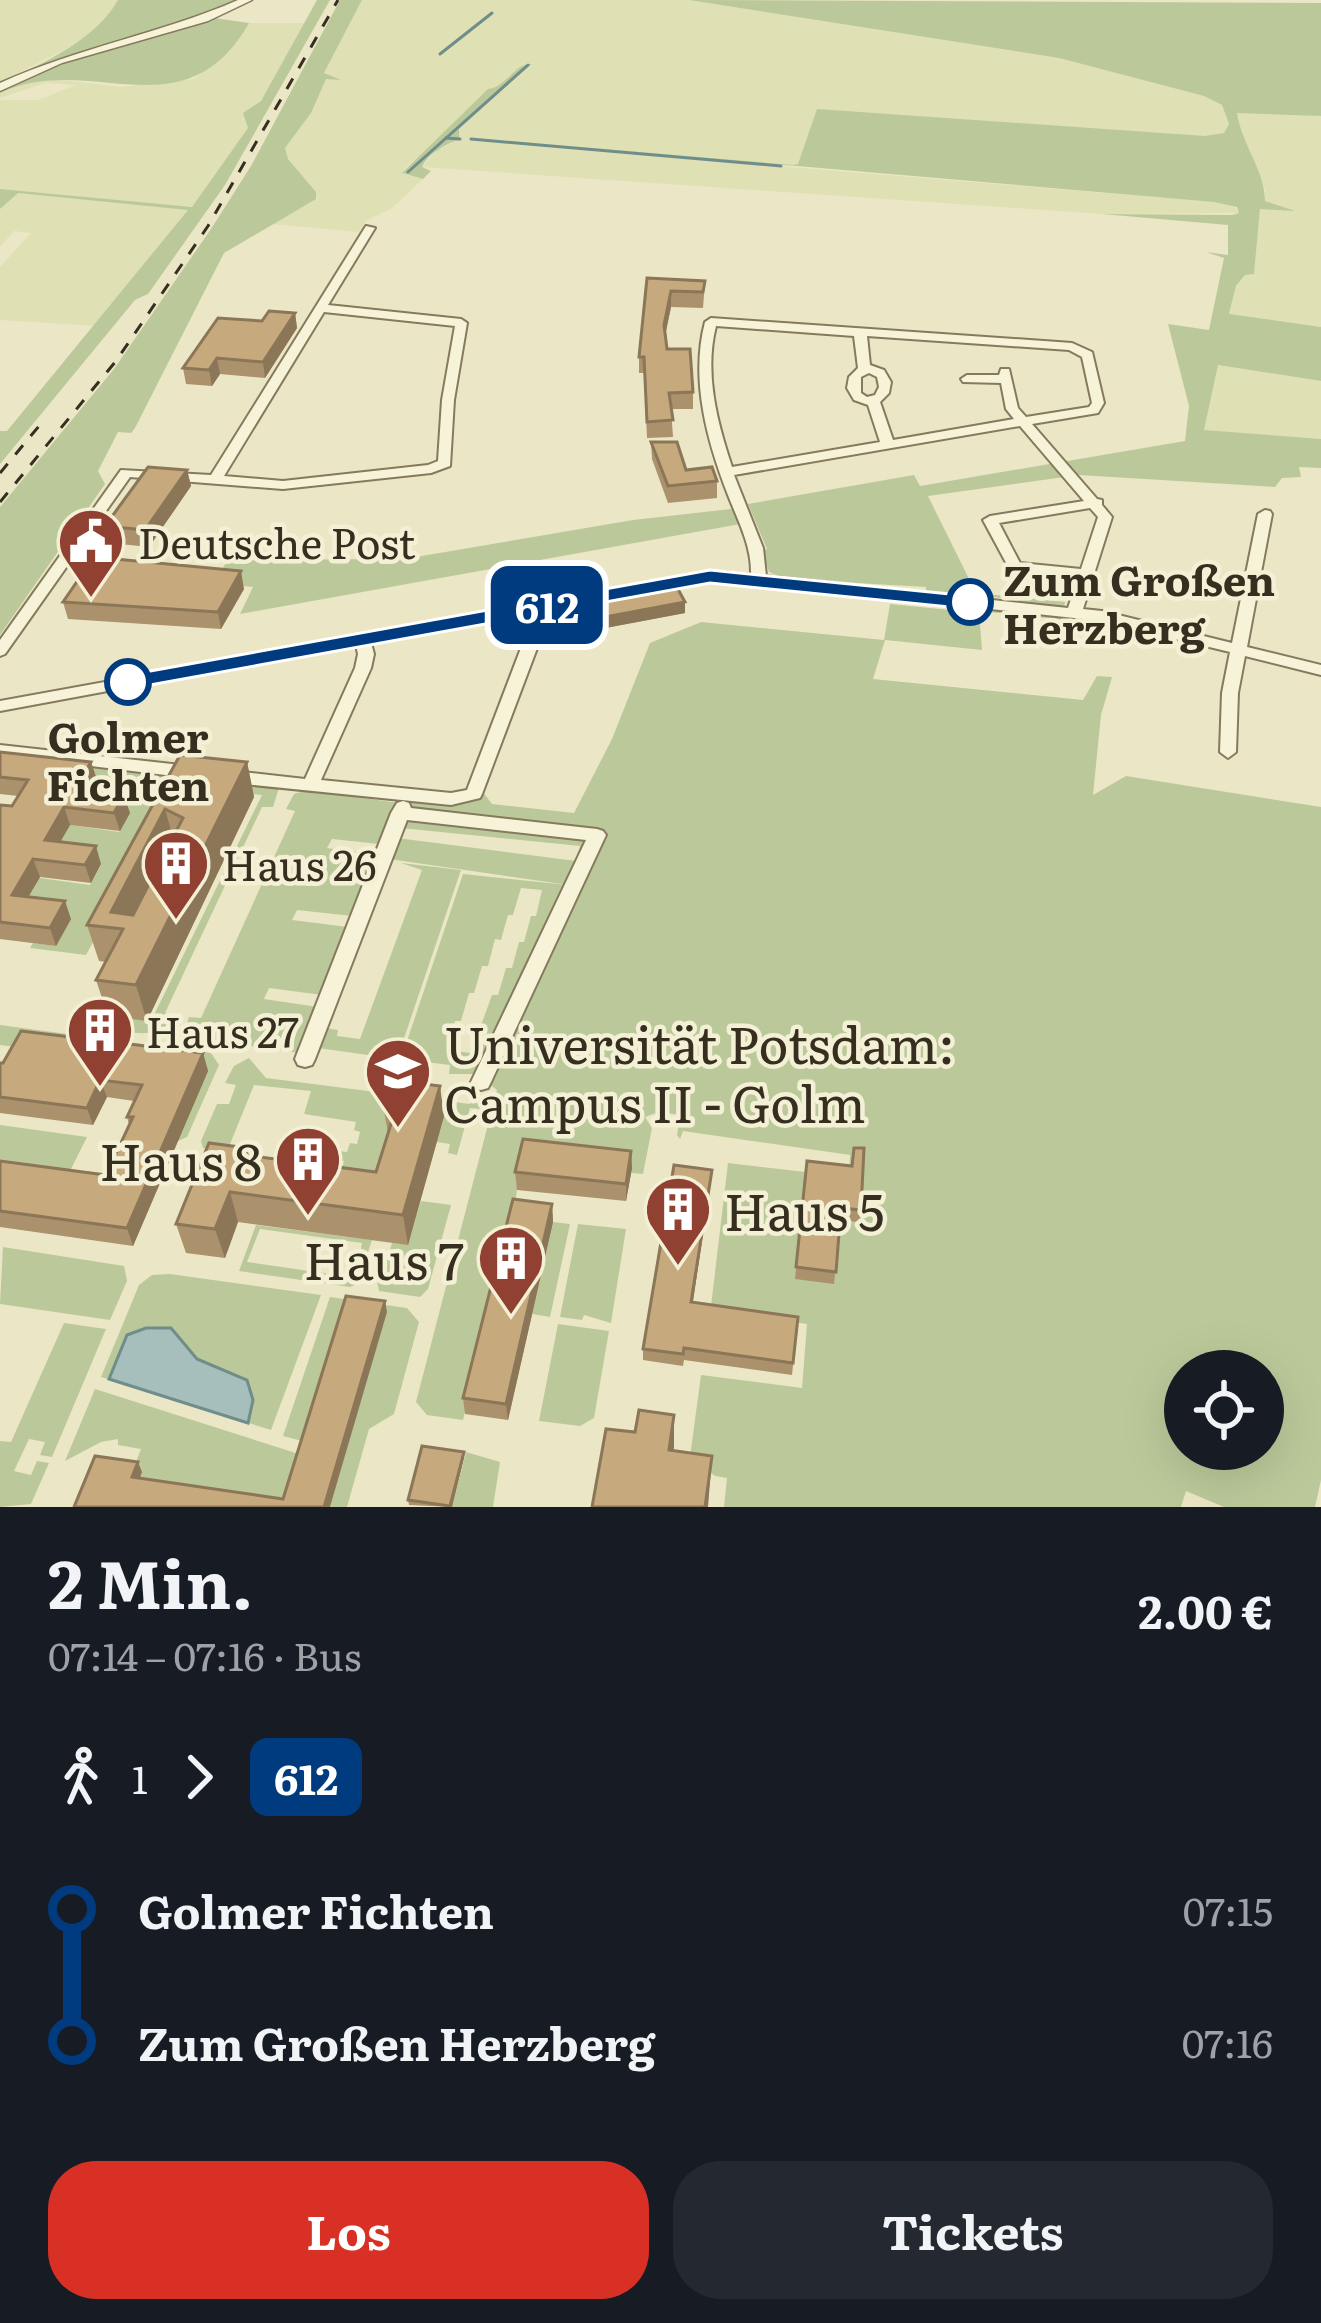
<!DOCTYPE html>
<html lang="de">
<head>
<meta charset="utf-8">
<style>
  :root { --surface:#171b24; --page:#242831; --text:#f1f3f6; --muted:#9ea1a6; --accent:#d93025 }
  body { margin:0; font-family:Literata,serif; background:var(--page); color:var(--text); height:100vh; display:flex; flex-direction:column; font-size:45px; white-space:nowrap }
  * { box-sizing:border-box; margin:0 }
  p { font-size:39px; color:var(--muted) }
  .icon { flex:none; width:66px; height:66px; fill:none; stroke:currentColor; stroke-width:2; stroke-linecap:round; stroke-linejoin:round }
  .map { position:relative; height:1507px; overflow:hidden }
  .details { display:flex; flex-direction:column; background:var(--surface); flex:1 }
  .details>* { flex:none }
  .badge { padding:0 24px; border-radius:18px; font-size:42px; line-height:78px }
  .fabs { position:absolute; left:1164px; top:1350px; display:grid; gap:24px }
  .fabs a { display:grid; place-items:center; width:120px; height:120px; border-radius:50%; background:var(--surface); box-shadow:0 12px 48px #0002; font-size:60px }
  .map>.badge { position:absolute; translate:-50% -50%; box-shadow:0 0 0 6px #fff }
  .legs { display:flex; align-items:center; gap:18px; height:132px; padding:0 48px; font-size:39px }
  .legs p { margin-inline-start:auto }
  .headline { display:flex; align-items:center; justify-content:space-between; height:204px; padding:0 48px }
  h1 { font-size:66px; font-weight:700; line-height:90px }
  .primary-button { display:flex; gap:24px; margin-top:auto; padding:24px 48px }
  .primary-button a { flex:1; height:138px; border-radius:48px; background:var(--accent); color:#fff; font-size:48px; font-weight:700; line-height:138px; text-align:center }
  .primary-button a+a { background:var(--page); color:var(--text) }
  ul { padding:0 48px; list-style:none }
  li { display:flex; align-items:center; gap:42px; height:132px; font-size:45px }
  li i { display:grid; place-items:center; width:18px; height:100%; margin:0 15px; background:currentColor }
  li i::after { content:''; width:30px; height:30px; margin:-15px; border:9px solid; border-radius:50%; background:var(--surface) }
  li p { margin-inline-start:auto }
  li:first-child i { background:linear-gradient(#0000 50%,currentColor 0) }
  li:last-child i { background:linear-gradient(currentColor 50%,#0000 0) }
  .map>svg:first-child { display:block }
</style>
</head>
<body>
<div class="map">
<svg width="1321" height="1507" viewBox="0 0 1321 1507">
  <rect width="100%" height="100%" fill="#ebe7c6"/>
  <!-- farmland -->
  <g fill="#dfe0b4">
    <polygon points="0,0 118,0 117,9 80,42 0,82"/>
    <polygon points="362,0 689,0 1059,58 1204,96 1222,105 1229,124 1224,133 1214,136 788,166 473,141 1214,202 1233,205 1239,213 1102,214 422,167 437,150 459,140 459,129 532,65 528,63 405,168 403,174 423,179 391,209 367,220 359,232 272,224 313,201 316,192 287,159 285,148 311,113 324,73"/>
    <polygon points="249,23 305,23 261,101 243,113 248,128 201,200 189,208 150,204 189,210 95,326 0,320 0,267 31,233 14,231 0,247 0,209 17,193 83,197 0,189 0,100 38,100 76,85 45,83 0,98 0,93 26,81 45,78 121,87 194,79 236,42"/>
    <polygon points="1241,111 1321,116 1321,327 1229,315 1236,287 1245,275 1254,274 1260,208 1279,209 1265,201 1265,189 1250,162 1239,124 1237,112"/>
    <polygon points="1217,365 1321,381 1321,439 1204,431"/>
  </g>
  <!-- green -->
  <g fill="#bbc99a" fill-rule="evenodd">
    <path d="M118,0H239L207,17L249,23C184,137 89,50 0,93V82C45,64 98,37 118,0Z"/>
    <polygon points="317,0 330,0 225,185 148,294 135,300 0,464 0,431 7,431 188,210 18,193 0,209 0,189 192,207 248,128 243,113 261,101"/>
    <polygon points="340,0 362,0 324,73 341,80 326,79 311,113 285,148 288,159 316,192 316,199 224,253 135,428 131,433 118,432 98,471 105,484 0,635 0,507 114,369 211,229 251,166"/>
    <path d="M689,0L1321,3V116L1237,113C1242,145 1265,171 1265,201L1295,211L1260,209L1254,274L1245,275L1236,286L1229,314L1321,327V381L1218,365L1204,430L1321,439V468L1299,467L1301,477L1282,478L1275,487L1079,475L928,496L976,593L1065,602L1064,608L987,596L986,601L926,595V587L787,579L769,572L762,551L767,549L748,504L914,475L920,486L1185,441L1189,406L1168,324L1209,330L1224,258L1206,252L1228,255V225L1102,214L1232,215L1239,213L1237,207L1214,202L472,138L793,165L798,164L817,109L1205,136L1224,133L1229,124L1222,105L1204,96L1059,58Z"/>
    <path d="M532,64L459,129V140C445,144 428,154 422,167L431,171L423,179L402,173L488,89C507,87 514,63 532,64Z"/>
    <polygon points="731,509 742,512 746,523 240,614 253,587 213,583 228,560 404,559 633,520"/>
    <path d="M890,604L970,612L971,606L1134,627L979,611L982,650L885,640L873,679L1083,700L1097,676L1112,677L1101,715L1093,795L1126,776L1321,807V1480L1315,1507H1224L1186,1491L1181,1507H724L727,1478L715,1476L690,1457L701,1375L802,1388L807,1324L720,1312L711,1306L728,1163L849,1177L850,1155L683,1131L680,1139L677,1135L680,1115L659,1112L645,1117L652,1128L643,1174L631,1173V1168L517,1189L514,1216L463,1420L427,1415L416,1402L497,1090L476,1074H449L450,1065L401,1059L463,874L568,885L389,859L397,838L576,861L580,846L401,828L410,819L579,836L587,846L597,836L415,811L410,804C434,792 458,808 483,792L492,804L574,813L612,739L650,643L701,622L884,640ZM521,888L542,890L536,916H531L524,942H519L512,968H506L498,995H492L471,1053L447,1050L455,1021H461L469,993H474L482,966H488L495,939L501,940L508,915H513ZM1185,1371H1263V1449H1185Z"/>
    <path d="M0,755L279,788L273,807H262L165,1013L174,1016C161,1041 126,1034 104,1024L108,1016L151,1021L262,795L178,786L86,955L30,948L33,943L56,946L0,910L33,877L90,885L101,865L32,856L64,824L119,832L129,813Z"/>
    <polygon points="307,790 399,803 379,844 332,839 327,848 375,854 352,916 297,910 292,920 348,927 322,995 269,988 264,999 318,1007 299,1053 191,1037 185,1029 189,1017 201,1018 295,811 286,809 294,794"/>
    <polygon points="401,863 461,870 397,1059 318,1048 326,1028 338,1030 337,1036 360,1039 422,870"/>
    <polygon points="0,1025 211,1053 219,1065 187,1137 171,1144 207,1071 0,1045"/>
    <polygon points="249,1058 266,1078 470,1104 472,1099 479,1101 481,1109 470,1108 457,1155 448,1153 450,1144 437,1142 384,1195 342,1168 344,1161 291,1153 287,1161 283,1158 294,1135 294,1145 347,1152 350,1143 357,1144 360,1132 354,1130 356,1122 304,1114 311,1091 254,1085 226,1154 203,1148 201,1141 217,1104 229,1104 236,1085 225,1083 234,1066"/>
    <polygon points="0,1125 87,1137 63,1185 0,1177"/>
    <polygon points="421,1201 451,1205 428,1289 420,1297 379,1291 376,1275 382,1275 392,1243 408,1244"/>
    <polygon points="553,1222 570,1224 550,1317 532,1314"/>
    <polygon points="578,1224 626,1229 611,1323 584,1315 582,1320 560,1317"/>
    <polygon points="256,1225 372,1240 367,1255 360,1254 362,1243 260,1229 247,1262 351,1277 355,1267 363,1272 360,1283 350,1287 239,1271"/>
    <polygon points="3,1247 124,1266 127,1281 110,1320 0,1304"/>
    <polygon points="170,1274 321,1295 271,1430 101,1377 139,1285 152,1275"/>
    <polygon points="330,1297 407,1308 419,1322 394,1414 369,1429 347,1507 330,1507 386,1312 306,1442 283,1436"/>
    <polygon points="64,1323 106,1329 52,1457 40,1455 45,1442 29,1439 14,1471 31,1475 37,1461 49,1463 31,1504 0,1507 0,1441 11,1442"/>
    <polygon points="558,1324 609,1331 594,1418 580,1426 539,1421"/>
    <polygon points="95,1389 302,1455 286,1507 137,1486 133,1470 141,1449 118,1445 118,1439 101,1442 65,1461"/>
    <polygon points="466,1452 500,1462 493,1507 452,1507"/>
  </g>
  <!-- water -->
  <polygon fill="#a7bfbc" stroke="#6e8d8b" stroke-width="3" points="146,1328 171,1328 197,1359 247,1380 253,1400 248,1423 109,1379 127,1335"/>
  <g fill="none" stroke-linecap="round" stroke-linejoin="round">
    <!-- stream -->
    <g stroke="#6e8d8b" stroke-width="3">
      <polyline points="440,54 492,13"/>
      <polyline points="446,138 460,139"/>
      <polyline points="471,139 781,166"/>
      <polyline points="408,172 528,65"/>
    </g>
    <defs>
      <g id="minor">
        <path d="M366,226L375,228L328,305L461,319L467,323L454,400L450,466L431,473L283,489L130,477L5,654L0,656V640L121,470L211,475ZM324,312L455,326L442,400L438,461L428,465L283,481L224,476Z"/>
        <path d="M711,318L1072,343L1092,352L1104,403L1098,413L1032,424L1097,499L1102,500V505L1112,517L1083,609L1102,611L1232,643L1258,514L1265,510L1270,511L1272,514L1247,647L1321,665V675L1245,656L1238,693L1236,752L1228,758L1220,752L1222,693L1230,652L1102,621L722,580L648,589L646,586L648,583L653,582L722,572L751,575C752,546 738,521 728,495C707,441 690,379 705,322ZM716,326L854,336L858,368L849,377L847,388L854,400L868,405L880,442L732,467C717,422 704,373 716,326ZM867,336L1069,350L1082,357L1092,403L1089,407L1026,417L1018,408L1009,369H1001L999,375H967L961,379L963,382L1001,383L1006,409L1014,419L893,440L880,402L889,393L891,382L884,370L870,365ZM869,373L877,377L879,387L875,395L867,397L861,393V377ZM1020,426L1084,501L990,516L983,520L1010,570L1078,578L1068,608L766,576L763,548L734,475ZM1090,508L1098,517L1081,569L1020,563L999,523Z"/>
        <path d="M610,590L615,591L617,594L615,597L539,612L545,627L482,794L480,798L451,805L233,783L225,777L233,771L305,779L355,668L358,654L356,645L0,711V701ZM525,614L529,627L467,790L451,793L321,780L371,668L374,654L371,643Z"/>
        <polygon points="0,745 190,766 198,772 190,778 0,755"/>
        <polygon points="403,801 409,803 411,808 597,829 603,831 606,835 491,1082 488,1088 481,1090 474,1088 471,1082 586,840 407,820 315,1059 312,1065 305,1067 298,1065 295,1059 391,813 397,803"/>
      </g>
      <path id="tertiary" d="M238,0H252L208,21L62,63L0,91V83C79,47 160,34 238,0Z"/>
    </defs>
    <!-- minor casing -->
    <use href="#minor" stroke="#857a5d" stroke-width="4"/>
    <!-- tertiary casing -->
    <use href="#tertiary" stroke="#857a5d" stroke-width="3"/>
    <!-- minor -->
    <use href="#minor" fill="#f6f3d9" fill-rule="evenodd"/>
    <!-- tertiary -->
    <use href="#tertiary" fill="#f6f3d9" fill-rule="evenodd"/>
    <!-- rail -->
    <g stroke="#362f20" stroke-width="3" stroke-dasharray="12 12" stroke-linecap="butt">
      <polyline points="0,473 44,420"/>
      <polyline points="0,502 116,361 208,226 338,0"/>
    </g>
  </g>
  <!-- wall -->
  <g fill="#ab916c">
    <polygon points="647,278 705,281 703,308 671,307 665,335 667,349 693,392 693,409 671,409 673,437 647,438 644,373 639,373 639,357"/>
    <polygon points="295,313 297,328 265,378 220,374 212,386 186,384 183,368 262,321"/>
    <polygon points="651,442 686,470 717,481 717,498 668,503 652,459"/>
    <polygon points="187,470 191,486 149,547 110,543 105,526"/>
    <polygon points="77,566 244,589 221,629 68,619 63,602 80,577"/>
    <polygon points="590,597 685,602 685,613 600,629 591,609"/>
    <polygon points="0,752 91,762 97,780 90,791 130,813 120,831 70,825 60,842 101,864 91,883 40,877 28,896 71,919 56,946 0,939 0,805 12,806 18,796 0,794"/>
    <polygon points="180,755 247,762 254,797 147,1021 108,1016 96,980 106,962 99,961 87,925"/>
    <polygon points="203,1053 208,1071 133,1246 0,1227 0,1161 106,1175 129,1124 127,1117 134,1101 107,1097 93,1125 0,1113 0,1063"/>
    <polygon points="383,1106 444,1116 408,1245 238,1222 225,1258 186,1253 176,1224 247,1148 249,1156 376,1172 388,1133"/>
    <polygon points="631,1151 632,1168 626,1201 517,1190 515,1172"/>
    <polygon points="807,1161 861,1210 859,1222 840,1220 834,1284 795,1279"/>
    <polygon points="712,1170 693,1302 798,1317 792,1375 684,1360 683,1366 643,1360 643,1349"/>
    <polygon points="552,1204 553,1222 508,1420 465,1414 463,1398"/>
    <polygon points="464,1457 452,1507 409,1505 408,1500"/>
  </g>
  <!-- shaded-wall -->
  <g fill="#8b7658">
    <polygon points="671,291 671,307 664,341 664,325"/>
    <polygon points="295,313 297,328 265,378 263,362"/>
    <polygon points="217,358 220,374 212,386 209,370"/>
    <polygon points="187,470 191,486 149,547 145,530"/>
    <polygon points="241,571 244,589 221,629 218,612"/>
    <polygon points="685,602 685,613 600,629 600,618"/>
    <polygon points="91,762 97,780 80,807 75,789"/>
    <polygon points="247,762 254,797 147,1021 136,985"/>
    <polygon points="124,795 130,813 120,831 114,813"/>
    <polygon points="64,807 70,825 51,858 45,840"/>
    <polygon points="165,809 175,845 123,929 111,912"/>
    <polygon points="96,846 101,864 91,883 85,865"/>
    <polygon points="33,859 40,877 19,913 12,895"/>
    <polygon points="65,901 71,919 56,946 50,928"/>
    <polygon points="203,1053 208,1071 133,1246 127,1228"/>
    <polygon points="100,1080 107,1097 93,1125 87,1108"/>
    <polygon points="440,1086 444,1116 408,1245 403,1215"/>
    <polygon points="631,1151 632,1168 626,1201 626,1184"/>
    <polygon points="712,1170 711,1182 691,1313 691,1302"/>
    <polygon points="230,1192 238,1222 225,1258 215,1229"/>
    <polygon points="552,1204 553,1222 508,1420 506,1404"/>
    <polygon points="385,1301 387,1312 330,1507 324,1507"/>
    <polygon points="674,1415 674,1447 669,1482 669,1450"/>
    <polygon points="464,1452 464,1457 452,1507 451,1507"/>
    <polygon points="712,1456 708,1507 705,1507"/>
    <polygon points="138,1462 142,1472 137,1486 132,1477"/>
  </g>
  <!-- building -->
  <g fill="#c7a97e" stroke="#8b7658" stroke-width="3" fill-rule="evenodd">
    <polygon points="647,278 705,281 703,292 671,291 664,325 667,349 690,349 693,392 669,393 673,420 647,422 644,357 639,357"/>
    <polygon points="269,311 295,313 263,362 217,358 209,370 183,368 218,318 262,321"/>
    <polygon points="651,442 677,442 686,470 712,467 717,481 668,486"/>
    <polygon points="148,467 187,470 145,530 105,526"/>
    <polygon points="84,556 241,571 218,612 63,602 87,567 77,566"/>
    <polygon points="674,582 685,602 600,618 590,597"/>
    <polygon points="0,752 91,762 75,789 124,795 114,813 64,807 45,840 96,846 85,865 33,859 12,895 65,901 50,928 0,922 0,805 12,806 28,780 0,777"/>
    <path d="M180,755L247,762L136,985L96,980L123,929L87,925ZM165,809L183,818L133,915L111,912Z"/>
    <polygon points="21,1031 203,1053 127,1228 0,1211 0,1161 106,1175 133,1117 127,1117 142,1085 100,1080 87,1108 0,1097 0,1063 3,1063"/>
    <polygon points="392,1080 440,1086 403,1215 230,1192 215,1229 176,1224 209,1143 247,1148 244,1155 376,1172 396,1108 383,1106"/>
    <polygon points="523,1139 631,1151 626,1184 515,1172"/>
    <polygon points="854,1148 864,1148 861,1210 841,1208 836,1272 796,1267 807,1161 852,1166"/>
    <polygon points="674,1165 712,1170 691,1302 798,1317 793,1363 684,1348 683,1354 643,1349"/>
    <polygon points="513,1199 552,1204 506,1404 463,1398"/>
    <polygon points="346,1296 385,1301 324,1507 74,1507 95,1456 138,1462 132,1477 283,1499"/>
    <polygon points="639,1410 674,1415 669,1450 712,1456 705,1507 592,1507 606,1429 635,1432"/>
    <polygon points="422,1446 464,1452 450,1506 408,1500"/>
  </g>
  <!-- line-1 -->
  <polygon fill="#003b80" stroke="#fff" stroke-width="3" points="710,570 970,596 981,602 970,609 710,583 128,689 117,682 128,675"/>
  <!-- icons -->
  <defs>
    <symbol id="civic-pin" viewBox="-11 -11 22 30"><path d="M0 17L-7.5 6A9.5 9.5 0 1 1 7.5 6Z" fill="#904131" stroke="#f3f0d5"/><path d="M-.6-6.5H3V-4.5H.6V-3L4-1V1h2V6H-6V1h2V-1L-.6-3ZM-1.2 2.5V6h2.4V2.5Z" fill="#fff"/></symbol>
    <symbol id="building-pin" viewBox="-11 -11 22 30"><path d="M0 17L-7.5 6A9.5 9.5 0 1 1 7.5 6Z" fill="#904131" stroke="#f3f0d5"/><path d="M-4-6H4V6H1V3H-1V6H-4ZM-2.5-4.3h1.7v1.8h-1.7ZM.8-4.3h1.7v1.8H.8ZM-2.5-1h1.7V.8h-1.7ZM.8-1h1.7V.8H.8Z" fill="#fff"/></symbol>
    <symbol id="university-pin" viewBox="-11 -11 22 30"><path d="M0 17L-7.5 6A9.5 9.5 0 1 1 7.5 6Z" fill="#904131" stroke="#f3f0d5"/><path d="M0-5L7-2L0 1L-7-2ZM-4 1L0 2.5L4 1V4Q0 6-4 4Z" fill="#fff"/></symbol>
  </defs>
  <g fill-rule="evenodd">
    <use href="#civic-pin" x="53" y="503" width="76" height="104"/>
    <use href="#building-pin" x="138" y="825" width="76" height="104"/>
    <use href="#building-pin" x="62" y="992" width="76" height="104"/>
    <use href="#university-pin" x="360" y="1033" width="76" height="104"/>
    <use href="#building-pin" x="270" y="1121" width="76" height="104"/>
    <use href="#building-pin" x="640" y="1171" width="76" height="104"/>
    <use href="#building-pin" x="473" y="1220" width="76" height="104"/>
  </g>
  <!-- markers -->
  <g fill="#fff" stroke="#003b80" stroke-width="6">
    <circle cx="970" cy="602" r="21"/>
    <circle cx="128" cy="682" r="21"/>
  </g>
  <g text-anchor="middle" dominant-baseline="central" stroke-width="9" stroke-linejoin="round" paint-order="stroke">
    <!-- poi labels -->
    <g font-size="42" fill="#362f20" stroke="#f3f0d5" text-anchor="start">
      <text x="138" y="541">Deutsche Post</text>
      <text x="222" y="863">Haus 26</text>
      <text x="146" y="1030">Haus 27</text>
    </g>
    <!-- stop labels -->
    <g font-size="42" font-weight="bold" fill="#362f20" stroke="#f3f0d5" text-anchor="start">
      <text x="1003" y="578">Zum Großen<tspan x="1003" dy="48">Herzberg</tspan></text>
      <text x="128" y="735" text-anchor="middle">Golmer<tspan x="128" dy="48">Fichten</tspan></text>
    </g>
    <!-- near-poi labels -->
    <g font-size="51" fill="#362f20" stroke="#f3f0d5" text-anchor="start">
      <text x="444" y="1042">Universität Potsdam:<tspan x="444" dy="59">Campus II - Golm</tspan></text>
      <text x="262" y="1159" text-anchor="end">Haus 8</text>
      <text x="724" y="1209">Haus 5</text>
      <text x="464" y="1258" text-anchor="end">Haus 7</text>
    </g>
  </g>
</svg>
<div class="fabs">
<a><svg class="icon" aria-label="locate" viewBox="0 0 24 24"><circle cx="12" cy="12" r="6"/><path d="M12 2v4M12 18v4M2 12h4M18 12h4"/></svg></a>
</div>
<b class="badge" style="left:547px;top:605px;background:#003b80;color:#fff">612</b>
</div>
<section class="details">
<div class="headline"><div><h1>2 Min.</h1><p>07:14 – 07:16 · Bus</p></div><b>2.00 €</b></div>
<div class="legs"><svg class="icon" aria-label="walk" viewBox="0 0 24 24"><circle cx="13" cy="4" r="2"/><path d="M13 8l-2 6 4 7M11 14l-3 7M7 12l3-4h3l4 4"/></svg>1<svg class="icon" aria-label="forward" viewBox="0 0 24 24"><path d="M9 5l7 7-7 7"/></svg><b class="badge" style="background:#003b80;color:#fff">612</b></div>
<ul>
<li><i style="color:#003b80"></i><b>Golmer Fichten</b><p>07:15</p></li>
<li><i style="color:#003b80"></i><b>Zum Großen Herzberg</b><p>07:16</p></li>
</ul>
<div class="primary-button"><a>Los</a><a>Tickets</a></div>
</section>
</body>
</html>
